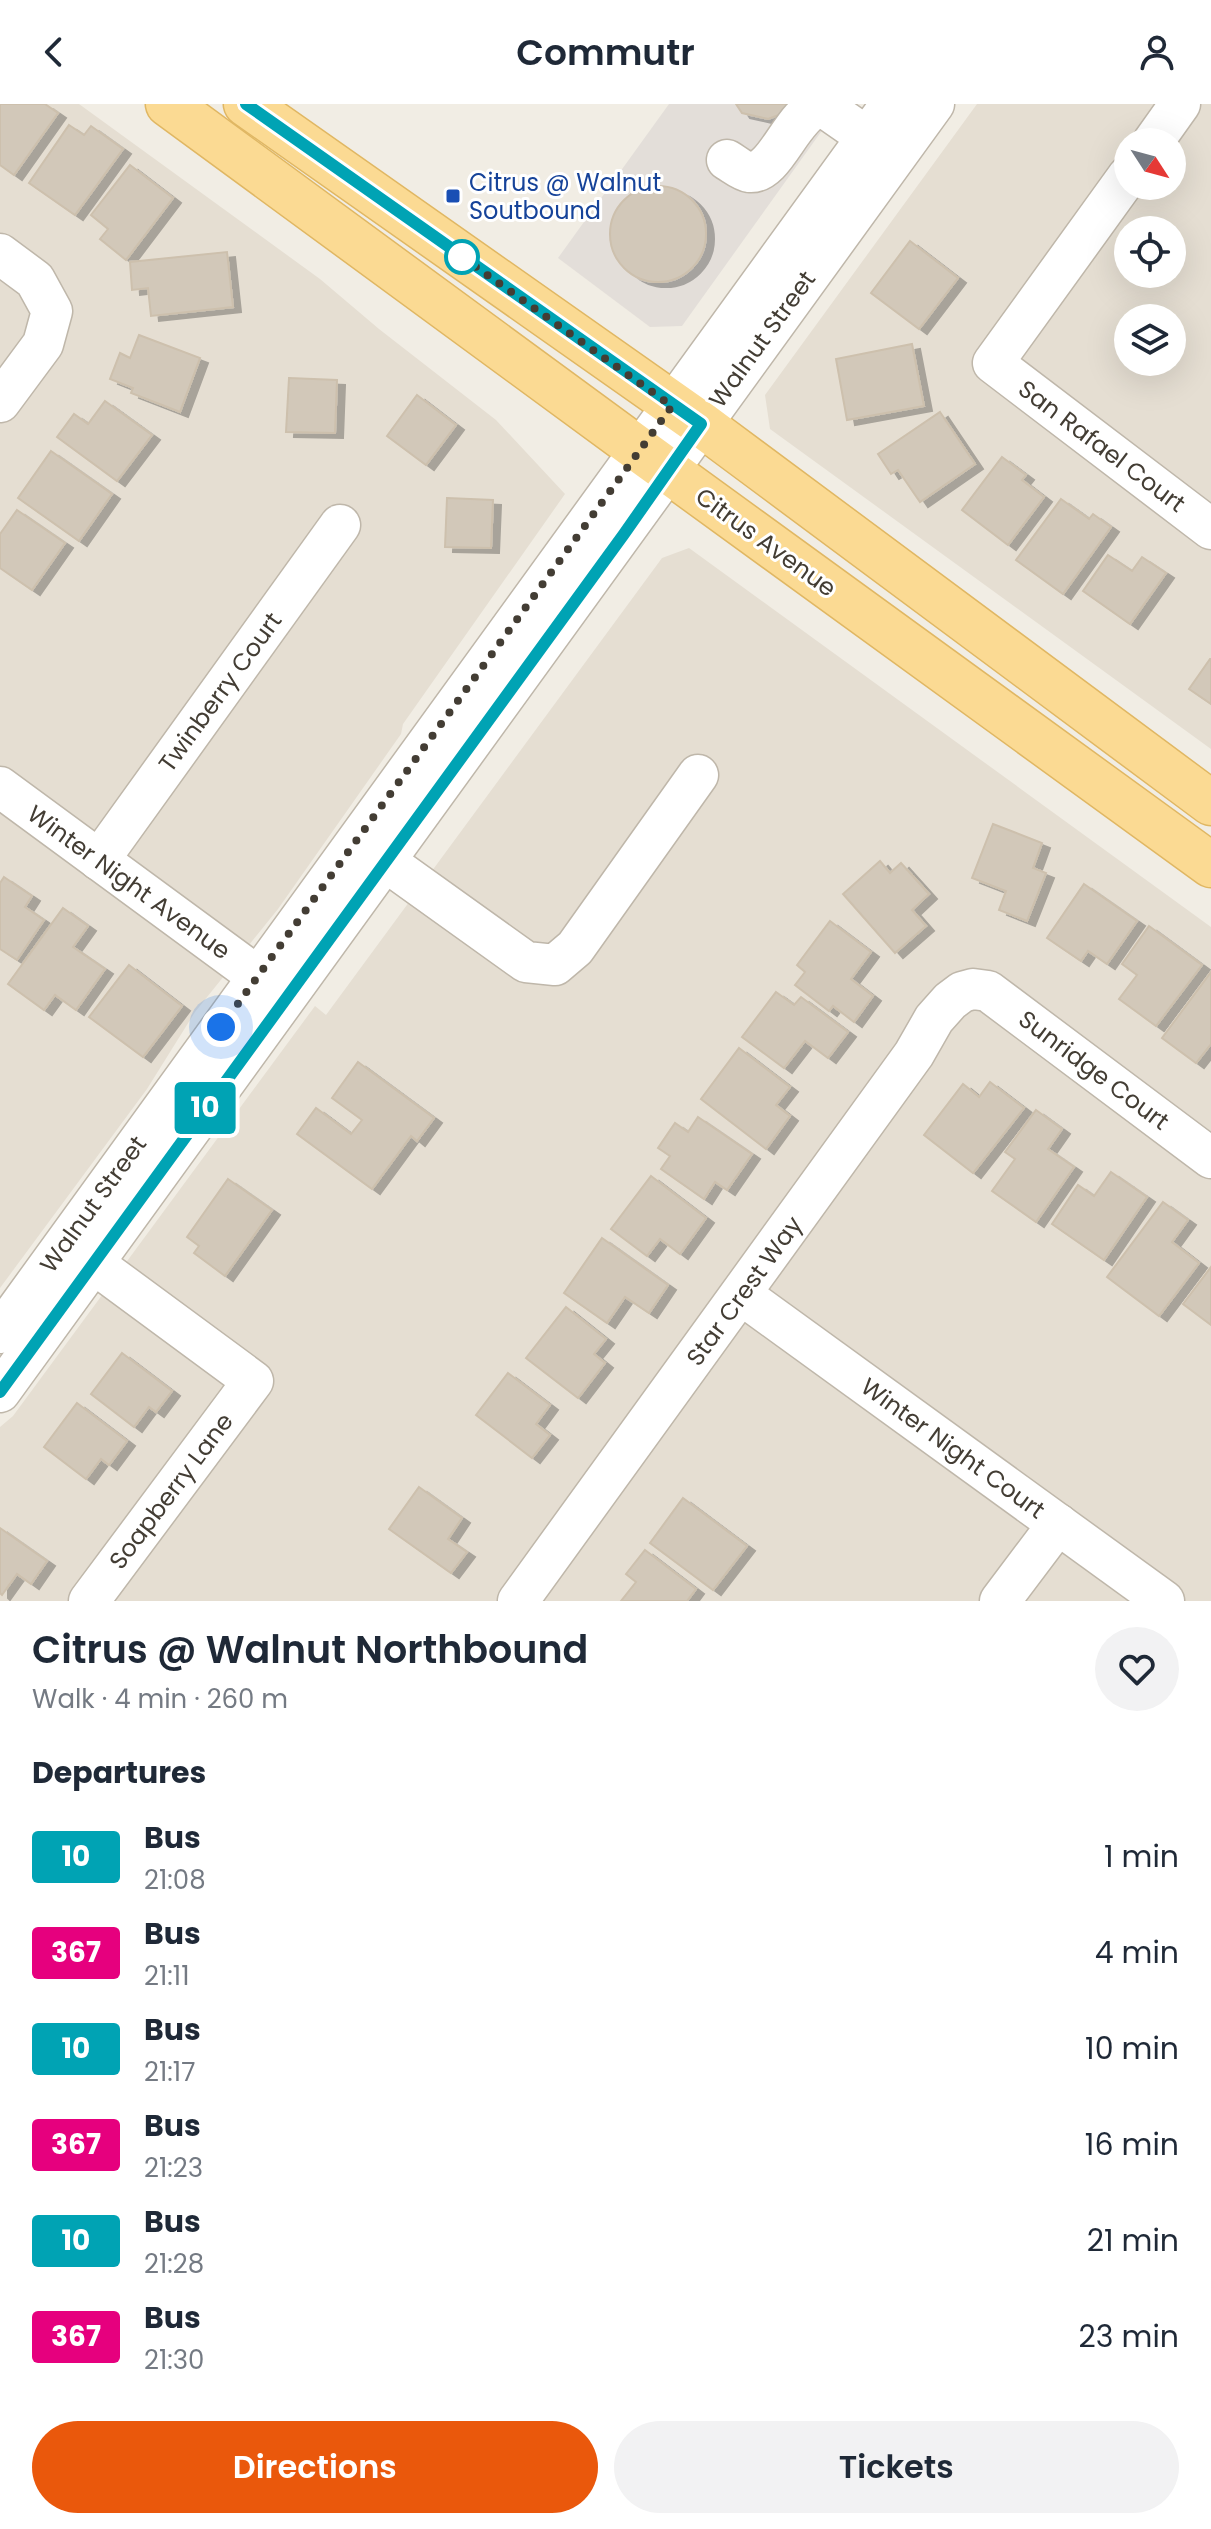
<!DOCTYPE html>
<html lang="en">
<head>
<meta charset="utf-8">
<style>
  :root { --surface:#fff; --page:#f2f2f3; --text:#1f2937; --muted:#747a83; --accent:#ea580c }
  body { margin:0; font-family:Poppins,sans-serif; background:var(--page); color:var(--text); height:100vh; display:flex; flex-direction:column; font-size:30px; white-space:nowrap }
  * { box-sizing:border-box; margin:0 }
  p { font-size:26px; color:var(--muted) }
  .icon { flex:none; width:44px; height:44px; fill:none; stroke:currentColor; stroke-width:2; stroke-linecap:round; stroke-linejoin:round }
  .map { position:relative; height:1497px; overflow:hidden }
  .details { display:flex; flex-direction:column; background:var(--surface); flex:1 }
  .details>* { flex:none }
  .badge { padding:0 16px; border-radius:6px; font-size:28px; line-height:52px }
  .needle { width:52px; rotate:126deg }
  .tools { position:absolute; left:1114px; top:24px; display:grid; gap:16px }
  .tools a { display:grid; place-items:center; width:72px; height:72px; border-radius:50%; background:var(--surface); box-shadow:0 8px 32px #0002; font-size:40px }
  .you { position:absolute; width:40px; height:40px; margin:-20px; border:6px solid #fff; border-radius:50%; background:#1a73e8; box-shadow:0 0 0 12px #1a73e833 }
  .map>.badge { position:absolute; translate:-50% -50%; box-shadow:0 0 0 4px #fff }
  h2 { padding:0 32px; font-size:30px; line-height:72px }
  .round { display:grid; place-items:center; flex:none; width:84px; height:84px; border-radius:42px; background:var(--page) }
  .summary { display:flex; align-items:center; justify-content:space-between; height:136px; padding:0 32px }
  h1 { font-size:38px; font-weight:600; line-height:60px }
  .cta { display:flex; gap:16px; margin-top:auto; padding:16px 32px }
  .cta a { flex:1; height:92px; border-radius:48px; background:var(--accent); color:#fff; font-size:32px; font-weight:600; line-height:92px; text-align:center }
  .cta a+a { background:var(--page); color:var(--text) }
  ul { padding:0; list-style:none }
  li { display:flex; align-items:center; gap:24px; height:96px; padding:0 32px }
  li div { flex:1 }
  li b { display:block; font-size:30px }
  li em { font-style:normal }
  li .badge { min-width:88px; font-weight:700; text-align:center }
  header { display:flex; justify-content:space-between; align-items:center; height:104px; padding:0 32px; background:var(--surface); font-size:36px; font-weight:600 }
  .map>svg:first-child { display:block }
</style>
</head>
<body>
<header><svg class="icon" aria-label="back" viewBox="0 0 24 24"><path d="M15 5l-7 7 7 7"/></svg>Commutr<svg class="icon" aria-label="person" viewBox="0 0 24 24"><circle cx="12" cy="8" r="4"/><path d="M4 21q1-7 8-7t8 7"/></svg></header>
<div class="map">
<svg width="1211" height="1497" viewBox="0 0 1211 1497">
  <defs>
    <filter id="shadow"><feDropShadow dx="8" dy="5" stdDeviation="0" flood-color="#0004"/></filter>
  </defs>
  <rect width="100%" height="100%" fill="#f1ede4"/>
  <!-- residential -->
  <g fill="#e5ded2" fill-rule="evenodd">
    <polygon points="0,0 79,0 320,175 379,225 496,316 565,390 403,620 401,630 278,805 195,908 147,985 0,1184"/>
    <path d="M977,0H1211V645L770,325L765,291ZM1128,38H1172V82H1128ZM1128,126H1172V170H1128ZM1128,214H1172V258H1128Z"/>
    <polygon points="689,444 1211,823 1211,1497 0,1497 0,1323 13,1312 315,902 326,911 662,454"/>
  </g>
  <!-- industrial -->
  <polygon fill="#e3ded9" points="669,0 841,0 682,222 650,223 558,154"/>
  <!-- building -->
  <g fill="#d2c8b9" stroke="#cdc0ad" stroke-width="2" filter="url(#shadow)">
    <polygon points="0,0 45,0 58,9 14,71 0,61"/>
    <polygon points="736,0 797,0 787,8 768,15 742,9"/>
    <polygon points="69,21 84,31 91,22 123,45 75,111 29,79"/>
    <polygon points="130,61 173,94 126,156 100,135 108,125 91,111"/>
    <circle cx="658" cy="130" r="48"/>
    <polygon points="910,137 958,174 919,225 871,189"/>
    <polygon points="227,148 233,203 151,212 148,184 132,186 130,158"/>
    <polygon points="139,231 200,254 180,308 131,289 133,284 110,275 120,249 130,254"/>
    <polygon points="912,240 924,302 847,316 836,255"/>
    <polygon points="289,274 337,276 335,329 286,328"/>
    <polygon points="417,291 456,321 426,361 387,332"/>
    <polygon points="105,297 152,331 117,377 57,333 74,310 88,320"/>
    <polygon points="940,308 975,360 920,398 898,366 891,370 878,350"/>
    <polygon points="51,347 112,390 79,437 18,394"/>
    <polygon points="1002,353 1026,371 1022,376 1044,393 1008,441 962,406"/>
    <polygon points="447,394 493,396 491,444 445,443"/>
    <polygon points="1061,395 1089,415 1093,410 1111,423 1063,490 1016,456"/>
    <polygon points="17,406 65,439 32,486 0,464 0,430"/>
    <polygon points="1108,451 1132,467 1142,453 1166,469 1130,520 1083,487"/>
    <polygon points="1210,555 1211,555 1211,600 1189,585"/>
    <polygon points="993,720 1042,739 1033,764 1046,769 1027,817 999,806 1006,787 972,774"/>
    <polygon points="880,757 890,769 901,759 929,790 912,806 926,822 895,849 843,790"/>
    <polygon points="4,773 32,792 25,803 44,816 17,856 0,845 0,779"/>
    <polygon points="1084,780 1137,817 1107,860 1088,847 1081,857 1047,834"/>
    <polygon points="63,804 88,822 73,843 105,865 76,906 55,891 44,906 8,880"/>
    <polygon points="830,817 871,848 851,875 873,892 854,918 833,902 829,907 795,881 805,868 797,861"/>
    <polygon points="1149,822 1202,861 1156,922 1119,895 1137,871 1122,860"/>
    <polygon points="129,861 182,902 143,953 89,913"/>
    <polygon points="1211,868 1211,940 1196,959 1162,934"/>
    <polygon points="776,888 794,901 801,893 848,928 828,954 805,937 784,964 742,933"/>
    <polygon points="739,944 790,983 776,1001 790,1012 766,1045 701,995"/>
    <polygon points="358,958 434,1014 417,1037 411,1032 372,1085 297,1030 316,1004 351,1030 362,1016 332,994"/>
    <polygon points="990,978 1024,1004 973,1069 924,1031 963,980 979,993"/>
    <polygon points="1036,1006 1062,1025 1048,1045 1074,1063 1036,1118 992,1087 1015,1055 1005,1048"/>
    <polygon points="698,1013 752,1050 727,1086 715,1078 704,1095 661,1065 670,1052 658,1044 675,1019 688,1028"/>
    <polygon points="1111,1068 1147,1093 1104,1156 1052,1120 1078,1081 1094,1092"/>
    <polygon points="651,1072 706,1114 680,1150 660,1135 647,1152 611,1125"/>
    <polygon points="228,1075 272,1106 225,1172 194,1149 199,1142 187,1133"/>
    <polygon points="1163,1098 1188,1116 1172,1138 1199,1159 1159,1212 1107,1173"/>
    <polygon points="602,1134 668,1181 649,1209 625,1193 607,1219 564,1189"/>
    <polygon points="1211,1163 1211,1221 1183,1200"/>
    <polygon points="566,1203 606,1235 594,1250 605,1259 578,1294 526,1254"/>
    <polygon points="122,1249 172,1287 156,1308 149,1303 134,1323 91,1290"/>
    <polygon points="508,1269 550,1301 536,1320 550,1331 532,1354 476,1311"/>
    <polygon points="77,1299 127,1337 109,1361 101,1355 86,1375 44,1343"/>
    <polygon points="419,1383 462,1414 448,1435 467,1448 451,1469 389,1425"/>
    <polygon points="683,1394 747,1442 713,1486 650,1439"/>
    <polygon points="0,1424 47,1457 31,1480 17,1470 2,1491 0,1489"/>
    <polygon points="645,1446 696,1485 687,1497 621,1497 636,1478 626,1470"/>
  </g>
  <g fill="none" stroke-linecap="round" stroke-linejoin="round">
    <defs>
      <g id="minor">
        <polyline points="1153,38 1180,0"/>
        <path d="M727,56C734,60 742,67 749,68C776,71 791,10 821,1L867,33"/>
        <polyline points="1128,72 993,259 1211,425"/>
        <polyline points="0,150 35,176 52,207 43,240 0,298"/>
        <polyline points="0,683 257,872"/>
        <polyline points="99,756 340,421"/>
        <polyline points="385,757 526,858 555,861 575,844 698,671"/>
        <polyline points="742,1191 1164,1497"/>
        <polyline points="0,1229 891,0"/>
        <polyline points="0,1288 934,0"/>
        <polyline points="89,1497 253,1277 93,1159"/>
        <polyline points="518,1497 914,950 934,915 950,897 962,888 973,885 988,887 1211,1054"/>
        <polyline points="1000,1497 1058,1420"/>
      </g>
      <g id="major">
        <polyline points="168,0 641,347 1211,761"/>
        <polyline points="246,0 701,320 1211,699"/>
      </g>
    </defs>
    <!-- minor casing -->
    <use href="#minor" stroke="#bfb7aa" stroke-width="43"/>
    <!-- major casing -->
    <use href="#major" stroke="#e0b763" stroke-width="47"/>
    <!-- minor -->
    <use href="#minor" stroke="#fff" stroke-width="40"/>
    <!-- major -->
    <use href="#major" stroke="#fbda93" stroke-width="44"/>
  </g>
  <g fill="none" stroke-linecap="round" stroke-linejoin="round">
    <defs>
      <polyline id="line" points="0,1288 624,430 701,320 246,0"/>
    </defs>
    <!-- line casing -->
    <use href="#line" stroke="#fff" stroke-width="18"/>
    <!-- line -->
    <use href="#line" stroke="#00a3b4" stroke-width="12"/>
    <!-- walk -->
    <polyline stroke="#433d34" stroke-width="8" stroke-dasharray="0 14.4" points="221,923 672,302 462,153"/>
  </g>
  <!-- markers -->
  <rect fill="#1a4fb4" stroke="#fff" stroke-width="3" x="445" y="84" width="16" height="16" rx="4"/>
  <circle fill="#fff" stroke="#00a3b4" stroke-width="4" cx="462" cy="153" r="16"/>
  <g text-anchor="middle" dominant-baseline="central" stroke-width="6" stroke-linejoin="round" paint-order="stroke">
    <!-- transit labels -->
    <g font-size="24" fill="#164399" stroke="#fff" text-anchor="start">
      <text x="469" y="78">Citrus @ Walnut<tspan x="469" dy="28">Soutbound</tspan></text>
    </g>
    <!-- street labels -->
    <g font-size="24" fill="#433d34" stroke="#fff">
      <text transform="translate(762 235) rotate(-54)">Walnut Street</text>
      <text transform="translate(1102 342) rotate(37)">San Rafael Court</text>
      <text transform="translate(766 438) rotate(36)">Citrus Avenue</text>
      <text transform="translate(220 588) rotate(-54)">Twinberry Court</text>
      <text transform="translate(129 778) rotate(36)">Winter Night Avenue</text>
      <text transform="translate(1094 966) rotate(37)">Sunridge Court</text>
      <text transform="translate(93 1100) rotate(-54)">Walnut Street</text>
      <text transform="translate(744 1187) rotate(-54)">Star Crest Way</text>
      <text transform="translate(953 1344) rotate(36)">Winter Night Court</text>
      <text transform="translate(171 1387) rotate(-53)">Soapberry Lane</text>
    </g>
  </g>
</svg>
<div class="tools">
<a><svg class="needle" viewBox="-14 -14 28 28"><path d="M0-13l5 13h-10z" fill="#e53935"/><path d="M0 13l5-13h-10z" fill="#747a83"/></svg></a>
<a><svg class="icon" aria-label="locate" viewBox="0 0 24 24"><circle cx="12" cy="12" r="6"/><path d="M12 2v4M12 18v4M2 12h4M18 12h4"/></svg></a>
<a><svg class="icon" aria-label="layers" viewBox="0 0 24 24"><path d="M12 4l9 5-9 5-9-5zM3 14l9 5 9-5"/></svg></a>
</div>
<div class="you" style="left:221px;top:923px"></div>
<b class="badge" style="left:205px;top:1004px;background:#00a3b4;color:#fff">10</b>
</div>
<section class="details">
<div class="summary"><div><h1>Citrus @ Walnut Northbound</h1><p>Walk · 4 min · 260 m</p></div><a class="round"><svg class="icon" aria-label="heart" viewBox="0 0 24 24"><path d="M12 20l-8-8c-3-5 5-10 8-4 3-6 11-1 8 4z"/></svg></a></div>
<h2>Departures</h2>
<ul>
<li><span class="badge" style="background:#00a3b4;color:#fff">10</span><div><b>Bus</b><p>21:08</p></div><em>1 min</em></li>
<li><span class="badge" style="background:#e6007e;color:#fff">367</span><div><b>Bus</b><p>21:11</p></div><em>4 min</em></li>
<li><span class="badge" style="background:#00a3b4;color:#fff">10</span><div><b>Bus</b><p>21:17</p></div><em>10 min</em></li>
<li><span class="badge" style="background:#e6007e;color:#fff">367</span><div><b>Bus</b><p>21:23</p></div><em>16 min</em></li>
<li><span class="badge" style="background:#00a3b4;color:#fff">10</span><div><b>Bus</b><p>21:28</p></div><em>21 min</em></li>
<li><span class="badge" style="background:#e6007e;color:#fff">367</span><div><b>Bus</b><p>21:30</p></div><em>23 min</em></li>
</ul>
<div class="cta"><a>Directions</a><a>Tickets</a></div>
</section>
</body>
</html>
